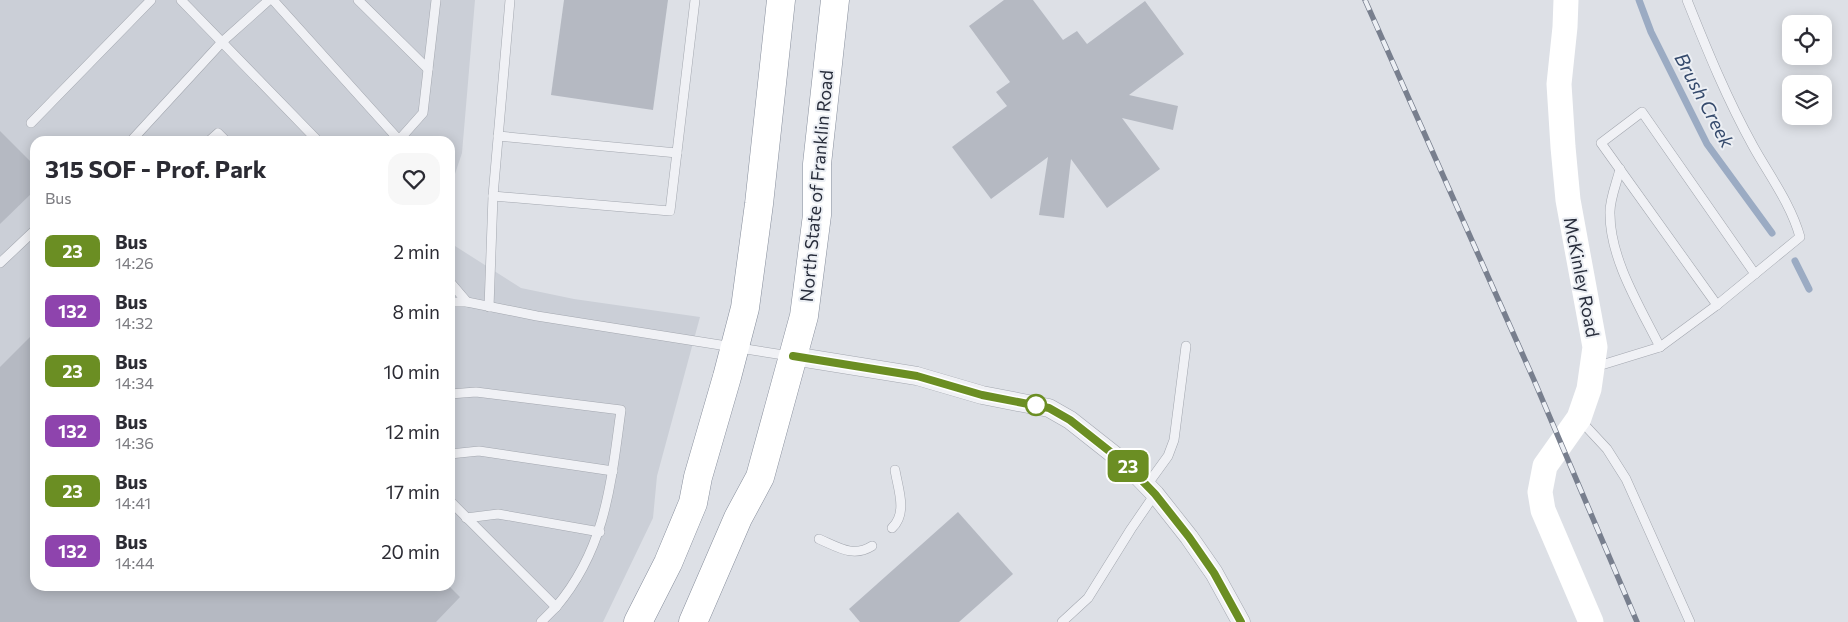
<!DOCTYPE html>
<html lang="en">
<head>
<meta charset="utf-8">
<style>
  :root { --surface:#fff; --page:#f7f7f7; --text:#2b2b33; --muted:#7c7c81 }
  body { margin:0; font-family:Commissioner,sans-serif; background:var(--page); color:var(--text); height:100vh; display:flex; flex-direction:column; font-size:19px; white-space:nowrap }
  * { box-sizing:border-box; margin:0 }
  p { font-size:16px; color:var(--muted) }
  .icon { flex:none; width:28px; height:28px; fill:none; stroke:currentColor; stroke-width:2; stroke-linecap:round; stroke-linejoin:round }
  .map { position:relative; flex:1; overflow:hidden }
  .drawer { position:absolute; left:30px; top:136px; width:425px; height:455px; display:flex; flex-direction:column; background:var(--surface); border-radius:15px; box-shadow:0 2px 12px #0003 }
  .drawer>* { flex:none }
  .badge { padding:0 10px; border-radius:8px; font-size:18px; line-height:32px }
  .buttons { position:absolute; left:1782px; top:15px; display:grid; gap:10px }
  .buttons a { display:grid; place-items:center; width:50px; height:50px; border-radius:10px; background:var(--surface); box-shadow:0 2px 12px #0003; font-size:25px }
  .map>.badge { position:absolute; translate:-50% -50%; box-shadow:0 0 0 2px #fff }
  .round { display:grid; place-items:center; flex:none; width:52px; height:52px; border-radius:15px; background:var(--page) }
  .head { display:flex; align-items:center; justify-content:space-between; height:85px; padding:0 15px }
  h1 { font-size:24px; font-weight:700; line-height:38px }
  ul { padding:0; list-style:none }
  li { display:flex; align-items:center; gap:15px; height:60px; padding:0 15px }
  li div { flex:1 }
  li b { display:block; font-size:19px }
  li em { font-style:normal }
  li .badge { min-width:55px; font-weight:700; text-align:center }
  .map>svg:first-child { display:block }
</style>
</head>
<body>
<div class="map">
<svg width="1848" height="622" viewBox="0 0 1848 622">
  <rect width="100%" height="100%" fill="#dde0e6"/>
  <!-- built -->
  <polygon fill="#cbcfd7" points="0,0 475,0 462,153 450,189 450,141 35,141 35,586 450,586 450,240 455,246 521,288 574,299 700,317 657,476 653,518 603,622 0,622"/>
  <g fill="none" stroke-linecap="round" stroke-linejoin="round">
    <!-- stream -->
    <g stroke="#9babc3" stroke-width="7">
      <polyline points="1639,0 1651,32 1707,144 1772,233"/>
      <polyline points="1795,261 1809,289"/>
    </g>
  </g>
  <!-- building -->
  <g fill="#b5b9c2">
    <polygon points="564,0 668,0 653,110 551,95"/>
    <polygon points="1004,0 1033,0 1063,40 1077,31 1087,44 1145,1 1184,54 1129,95 1178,106 1173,130 1122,118 1160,169 1107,208 1071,159 1064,218 1039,215 1048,157 991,199 952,147 1007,106 996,92 1010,82 969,26"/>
    <polygon points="0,131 35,166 35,190 0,224"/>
    <polygon points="35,332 35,586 449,586 460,597 436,622 0,622 0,367"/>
    <polygon points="958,512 1013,574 959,622 860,622 849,609"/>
  </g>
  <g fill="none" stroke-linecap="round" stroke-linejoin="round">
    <defs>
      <g id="lane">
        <polyline points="181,0 318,141"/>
        <polyline points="273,0 399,140 423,113 436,0"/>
        <polyline points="358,0 428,69"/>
        <polyline points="31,123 151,0"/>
        <polyline points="498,136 677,153"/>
        <polyline points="131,141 222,42 269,0"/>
        <polyline points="209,141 218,133 226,141"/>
        <path d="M1620,169C1617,182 1609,201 1610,214C1610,259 1640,307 1660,347"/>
        <polyline points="493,196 670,211 695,0"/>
        <polyline points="0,263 35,230"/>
        <polyline points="450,282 467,302"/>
        <polyline points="450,302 467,302 537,316 790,356"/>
        <polyline points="1717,305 1601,143 1642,112 1755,274"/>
        <polyline points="489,307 493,196 510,0"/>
        <path d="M1595,367L1660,347L1717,305L1800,237C1791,204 1769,175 1753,146C1727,99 1707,50 1687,0"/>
        <path d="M450,394L476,392L621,410C611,483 606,548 556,607L450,501"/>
        <polyline points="1580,420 1607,449 1626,479 1690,622"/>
        <polyline points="450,454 479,451 613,471"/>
        <polyline points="1147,485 1168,456 1174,440 1186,346"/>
        <polyline points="466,518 498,514 600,532"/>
        <path d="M892,528C908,513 898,489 895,470"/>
        <path d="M819,539C838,547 853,558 872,546"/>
        <polyline points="541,622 556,607"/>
        <polyline points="1062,622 1088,598 1131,529 1155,494"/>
      </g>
      <polyline id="street" points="793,356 917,376 982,395 1049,408 1070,420 1127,465 1155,494 1189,537 1214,573 1241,622"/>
      <g id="highway">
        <polyline points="638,622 668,563 693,503 698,477 727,377 745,308 759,204 781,0"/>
        <polyline points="693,622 738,518 760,477 804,316 817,215 817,164 835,0"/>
      </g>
    </defs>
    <!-- lane casing -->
    <use href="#lane" stroke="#a3a7af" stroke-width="10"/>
    <!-- street casing -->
    <use href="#street" stroke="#a3a7af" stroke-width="19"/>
    <!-- highway casing -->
    <use href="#highway" stroke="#868d9b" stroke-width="29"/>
    <!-- lane -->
    <use href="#lane" stroke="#f0f1f5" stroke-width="9"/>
    <!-- street -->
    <use href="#street" stroke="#f0f1f5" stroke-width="18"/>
    <!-- secondary -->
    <polyline stroke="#fff" stroke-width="25" points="1566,0 1565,27 1559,84 1563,147 1568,200 1595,347 1589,389 1579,418 1545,466 1540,492 1543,510 1591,622"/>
    <!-- highway -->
    <use href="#highway" stroke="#fff" stroke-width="28"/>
    <defs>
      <polyline id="rail" points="1365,0 1534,380 1637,622"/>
    </defs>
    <!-- rail casing -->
    <use href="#rail" stroke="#787f8e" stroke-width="5.5"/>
    <!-- rail -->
    <use href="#rail" stroke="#eceff4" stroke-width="4" stroke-dasharray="11" stroke-linecap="butt"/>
  </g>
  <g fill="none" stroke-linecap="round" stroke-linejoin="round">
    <defs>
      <polyline id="line" points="793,356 917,376 982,395 1049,408 1070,420 1127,465 1155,494 1189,537 1214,573 1241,622"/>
    </defs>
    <!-- line casing -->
    <use href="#line" stroke="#fff" stroke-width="11"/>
    <!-- line -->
    <use href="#line" stroke="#6b8e23" stroke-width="8"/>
  </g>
  <!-- markers -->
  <circle fill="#fff" stroke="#6b8e23" stroke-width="2.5" cx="1036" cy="405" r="10"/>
  <g text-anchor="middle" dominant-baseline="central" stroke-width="4" stroke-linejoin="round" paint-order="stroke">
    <!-- street labels -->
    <g font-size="18" fill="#282d3b" stroke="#eceff4">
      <text transform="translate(816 186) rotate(-85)">North State of Franklin Road</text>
      <text transform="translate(1582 277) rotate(79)">McKinley Road</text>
    </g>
    <!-- water labels -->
    <g font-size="19" font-style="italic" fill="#354a6c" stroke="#eceff4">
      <text transform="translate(1705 100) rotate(62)">Brush Creek</text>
    </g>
  </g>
</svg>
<div class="buttons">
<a><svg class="icon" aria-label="locate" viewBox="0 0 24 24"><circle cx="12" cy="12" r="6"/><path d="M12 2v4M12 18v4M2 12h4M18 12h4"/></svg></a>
<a><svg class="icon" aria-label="layers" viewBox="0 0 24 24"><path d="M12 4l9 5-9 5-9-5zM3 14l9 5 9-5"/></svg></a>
</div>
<b class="badge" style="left:1128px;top:466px;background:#6b8e23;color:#fff">23</b>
<section class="drawer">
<div class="head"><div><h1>315 SOF - Prof. Park</h1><p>Bus</p></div><a class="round"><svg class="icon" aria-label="heart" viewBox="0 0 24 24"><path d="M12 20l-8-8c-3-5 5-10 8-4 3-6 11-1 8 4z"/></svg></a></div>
<ul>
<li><span class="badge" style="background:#6b8e23;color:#fff">23</span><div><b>Bus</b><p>14:26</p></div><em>2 min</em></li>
<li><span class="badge" style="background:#8e44ad;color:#fff">132</span><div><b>Bus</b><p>14:32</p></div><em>8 min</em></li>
<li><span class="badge" style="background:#6b8e23;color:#fff">23</span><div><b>Bus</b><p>14:34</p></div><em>10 min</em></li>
<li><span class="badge" style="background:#8e44ad;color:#fff">132</span><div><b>Bus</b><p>14:36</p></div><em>12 min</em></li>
<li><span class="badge" style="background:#6b8e23;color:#fff">23</span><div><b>Bus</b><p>14:41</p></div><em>17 min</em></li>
<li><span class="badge" style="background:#8e44ad;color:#fff">132</span><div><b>Bus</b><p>14:44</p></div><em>20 min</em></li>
</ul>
</section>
</div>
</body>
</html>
